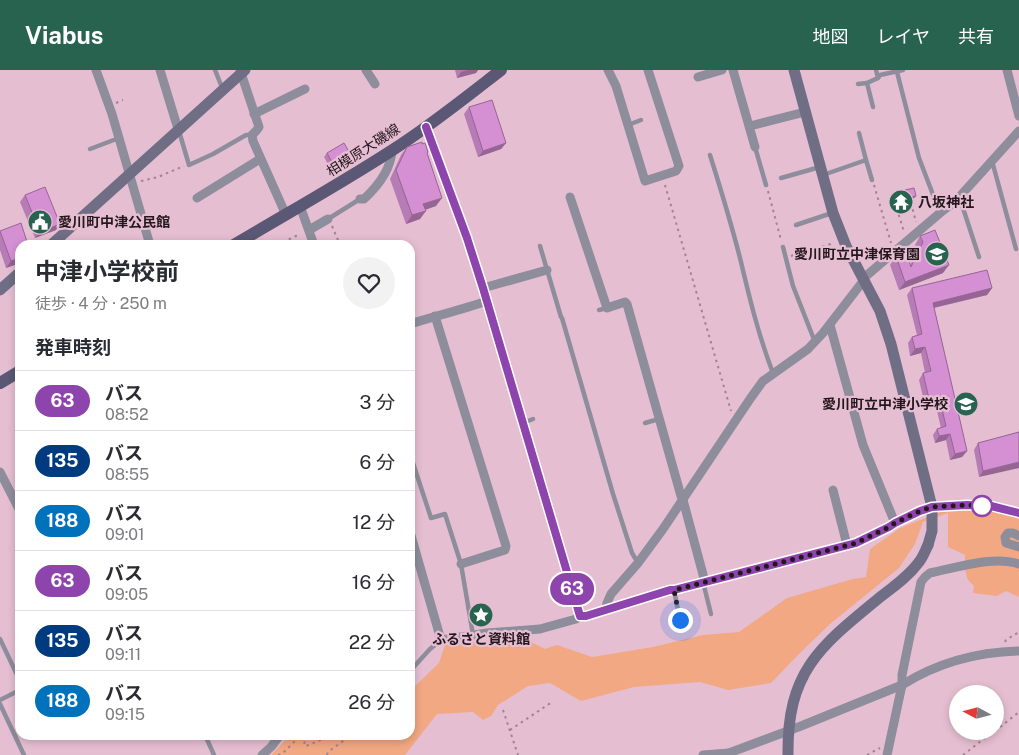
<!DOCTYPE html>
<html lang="ja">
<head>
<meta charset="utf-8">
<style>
  :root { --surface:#fff; --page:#f2f2f3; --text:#2b2b33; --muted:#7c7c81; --line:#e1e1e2; --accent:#27634e }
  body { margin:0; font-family:"Public Sans","Noto Sans JP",sans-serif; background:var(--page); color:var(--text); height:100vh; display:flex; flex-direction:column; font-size:19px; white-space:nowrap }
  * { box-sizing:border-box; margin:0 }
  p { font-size:16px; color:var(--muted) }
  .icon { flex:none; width:28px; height:28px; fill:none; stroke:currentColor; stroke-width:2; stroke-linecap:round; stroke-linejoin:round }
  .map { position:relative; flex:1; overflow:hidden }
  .side { position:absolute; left:15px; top:170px; width:400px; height:500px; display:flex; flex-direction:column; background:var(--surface); border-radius:15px; box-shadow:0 2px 8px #0003 }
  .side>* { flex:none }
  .badge { padding:0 10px; border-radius:16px; font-size:18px; line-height:32px }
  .needle { width:32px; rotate:277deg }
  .fabs { position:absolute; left:949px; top:615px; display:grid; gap:10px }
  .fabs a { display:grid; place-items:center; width:55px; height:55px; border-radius:50%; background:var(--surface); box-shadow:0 2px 8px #0003; font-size:25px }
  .you { position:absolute; width:25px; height:25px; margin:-12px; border:4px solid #fff; border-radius:50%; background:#1a73e8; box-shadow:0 0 0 8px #1a73e833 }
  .map>.badge { position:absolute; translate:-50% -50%; box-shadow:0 0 0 2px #fff }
  h2 { padding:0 20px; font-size:19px; line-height:45px }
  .round { display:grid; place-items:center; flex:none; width:52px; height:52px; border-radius:26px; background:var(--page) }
  .summary { display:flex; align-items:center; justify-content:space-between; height:85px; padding:0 20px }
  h1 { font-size:24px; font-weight:700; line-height:38px }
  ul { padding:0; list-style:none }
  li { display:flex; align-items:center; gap:15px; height:60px; padding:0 20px; border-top:1px solid var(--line) }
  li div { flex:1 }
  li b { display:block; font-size:19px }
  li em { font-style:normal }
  li .badge { min-width:55px; font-weight:700; text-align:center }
  header { display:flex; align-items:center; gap:30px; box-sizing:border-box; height:70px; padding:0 25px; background:var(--accent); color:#fff }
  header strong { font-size:24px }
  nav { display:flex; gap:28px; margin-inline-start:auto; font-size:18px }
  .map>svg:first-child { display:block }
</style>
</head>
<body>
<header>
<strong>Viabus</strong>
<nav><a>地図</a><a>レイヤ</a><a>共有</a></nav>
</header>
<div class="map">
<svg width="1019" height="685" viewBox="0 0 1019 685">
  <rect width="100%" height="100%" fill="#e6bed2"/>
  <!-- green -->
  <polygon fill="#f2a883" points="948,439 971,439 992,441 1019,447 1019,527 1006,521 997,526 973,523 974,516 968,510 965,500 965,485 948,477 948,443 923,452 915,474 899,498 830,554 800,583 771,613 728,620 700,612 634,617 581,631 550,613 528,616 498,635 491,646 483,650 473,642 437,644 405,685 271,685 290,665 410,665 410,621 439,593 445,575 521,567 545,579 557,575 592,587 653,577 703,565 739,562 787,528 853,509 866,507 870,479 900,458"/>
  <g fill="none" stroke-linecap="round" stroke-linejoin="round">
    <!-- path -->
    <g stroke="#a28392" stroke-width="2" stroke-dasharray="2.5 4" stroke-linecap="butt">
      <polyline points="116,33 123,30"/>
      <polyline points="141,111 158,107 184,96"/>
      <polyline points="665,115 731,341"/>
      <polyline points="874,115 891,173"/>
      <polyline points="768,121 781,170"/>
      <polyline points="893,126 904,162"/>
      <polyline points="911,133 916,152"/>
      <polyline points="332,156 340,175"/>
      <polyline points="277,175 300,164"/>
      <polyline points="791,186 834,173"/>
      <polyline points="1005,572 1006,570 1019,562"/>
      <polyline points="503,640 518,685"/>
      <polyline points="510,660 552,632"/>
      <polyline points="995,661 1019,642"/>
      <polyline points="306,665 304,675 306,676 333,665"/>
      <polyline points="278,685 282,684 301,665"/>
      <polyline points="327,685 328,682 343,671 344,669 342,667 337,665"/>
      <polyline points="867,685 880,678"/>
      <polyline points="963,685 994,661"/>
    </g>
    <!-- lane -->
    <g stroke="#8d8d9c" stroke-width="4.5">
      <polyline points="215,0 223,20"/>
      <polyline points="876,0 878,8 880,5 903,0"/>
      <polyline points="897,2 919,88 940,143"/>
      <polyline points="858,14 867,13"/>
      <polyline points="873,37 867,13 878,8"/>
      <polyline points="628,55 641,50"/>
      <polyline points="179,61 189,95 213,84 246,65 252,65"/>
      <polyline points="859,63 866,90"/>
      <polyline points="755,77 766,115"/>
      <polyline points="90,79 119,68"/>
      <path d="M710,85C721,120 732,156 741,192C750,230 759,267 773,303"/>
      <polyline points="992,91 1016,179"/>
      <polyline points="823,105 866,90 872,110"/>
      <polyline points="781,108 820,97"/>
      <polyline points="958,129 962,135 979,187"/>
      <polyline points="328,149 360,129"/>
      <polyline points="796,155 832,143"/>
      <polyline points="540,176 561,247 562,248 613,424 632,483 638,493"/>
      <polyline points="783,177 793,216 815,272"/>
      <polyline points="599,240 607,238"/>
      <polyline points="523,353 533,349"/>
      <polyline points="645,353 659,349"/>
      <polyline points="410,384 431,448 445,444 461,494 473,565"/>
      <polyline points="703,512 711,544"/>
      <polyline points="674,520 680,550"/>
      <polyline points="0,569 20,611"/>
      <polyline points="410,601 430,579 441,570"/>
      <polyline points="0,630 20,620"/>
      <polyline points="0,634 24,685"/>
      <polyline points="205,665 214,685"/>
    </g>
    <!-- street -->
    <g stroke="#8d8d9c" stroke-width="9">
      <polyline points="96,0 112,44 150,175"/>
      <polyline points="160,0 178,59"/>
      <polyline points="240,0 259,57 256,61 252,65 253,71 286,145"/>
      <polyline points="366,0 375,14"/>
      <polyline points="608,0 616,16 645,111 676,101 679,96 648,0"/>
      <polyline points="733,0 755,77"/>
      <polyline points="1007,0 1019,46"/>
      <polyline points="698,7 722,0"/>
      <polyline points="254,44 305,19"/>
      <polyline points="750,56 805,42"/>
      <polyline points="426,57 467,168 483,218 580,546 586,546 670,520 674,520 855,473 889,457 895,453 920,441 932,437 967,435 991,436 1019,443"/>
      <polyline points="570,127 607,238 625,232 627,234 681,426 683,430 705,512"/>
      <polyline points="197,128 260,89"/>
      <path d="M360,129H364C378,116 391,100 392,80"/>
      <polyline points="300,136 314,175"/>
      <polyline points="309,160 328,149"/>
      <polyline points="483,218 547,200"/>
      <polyline points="435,246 506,476 505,480 461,494"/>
      <path d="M410,254C435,246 461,240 487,231"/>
      <polyline points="830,255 863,375 895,453"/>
      <polyline points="0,402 19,439"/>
      <polyline points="833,420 847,475"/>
      <polyline points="410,462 441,570 487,563 540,559 576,549 580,546"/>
      <polyline points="1019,466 1013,463 1008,463 1005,467 1006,473 1019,477"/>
      <polyline points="606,539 607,533 611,524 638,493 663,459 750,329 763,311 808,279 823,263 864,210 866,206 940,143 958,129 962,124 1019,61"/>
      <path d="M729,683L801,656L902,615C937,593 978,582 1019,581"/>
      <polyline points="262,685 271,677 280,665"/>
      <polyline points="703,685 729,683 729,685"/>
      <path d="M887,685L902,615V605L921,512L925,507L930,503C956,498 994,485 1019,494"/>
    </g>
    <!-- secondary -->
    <g stroke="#6f6e85" stroke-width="11">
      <polyline points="794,0 833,143 846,176 880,241 891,274 932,437 932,461 928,475"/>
      <polyline points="51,175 245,0"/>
      <polyline points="0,220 20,202"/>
    </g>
    <!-- primary -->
    <g stroke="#5a5874" stroke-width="12">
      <path d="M234,175C286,144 340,114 391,81C429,57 465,28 501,0"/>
      <polyline points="0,313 20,301"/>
    </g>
    <!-- secondary-bridge -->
    <path stroke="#6f6e85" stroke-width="11" d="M788,685C787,602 819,577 879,528C893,517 908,507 919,492C923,487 925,481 928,475"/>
  </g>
  <!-- wall -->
  <g fill="#b77cb6">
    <polygon points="455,0 478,0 476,3 457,8"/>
    <polygon points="469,37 506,73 501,79 478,87 464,44"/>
    <polygon points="407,77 427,84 436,136 425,140 420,149 406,154 390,109 401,85"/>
    <polygon points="327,83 348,89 339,94 337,91 329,96 324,87"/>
    <polygon points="905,120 916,126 914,128 905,131 903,123"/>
    <polygon points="25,125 56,160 35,168 20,132"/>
    <polygon points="0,161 20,175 20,193 6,198 0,180"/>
    <polygon points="920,166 943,203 899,220 890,195 896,186 910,195 917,181 915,175"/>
    <polygon points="912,218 992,218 987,225 934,238 967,381 962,387 950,390 946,370 935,373 933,365 937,359 941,358 936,337 926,340 919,310 923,303 925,303 921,283 910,286 908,273 912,267 917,265 907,225"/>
    <polygon points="1019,362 979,407 974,380 978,373"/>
  </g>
  <!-- shaded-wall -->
  <g fill="#956594">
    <polygon points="468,0 478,0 476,3 457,8 461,2"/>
    <polygon points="506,73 501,79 478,87 483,81"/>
    <polygon points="351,85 348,89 339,94 342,90"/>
    <polygon points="340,87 337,91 329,96 332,92"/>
    <polygon points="916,126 914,128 905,131 907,128"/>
    <polygon points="442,128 436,136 418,142 423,134"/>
    <polygon points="426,141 420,149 406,154 412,145"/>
    <polygon points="60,154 56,160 35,168 40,162"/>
    <polygon points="20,188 20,193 6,198 11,191"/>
    <polygon points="949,195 943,203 899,220 905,212"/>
    <polygon points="992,218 987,225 928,239 933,233"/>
    <polygon points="925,277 921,283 910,286 915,279"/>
    <polygon points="940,331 936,337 926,340 930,333"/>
    <polygon points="950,364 946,370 935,373 939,366"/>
    <polygon points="967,381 962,387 950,390 955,384"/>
    <polygon points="1019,392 1019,398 979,407 983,401"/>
  </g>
  <!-- building -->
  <g fill="#d590d4" stroke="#956594">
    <polygon points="492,30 506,73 483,81 469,37"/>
    <polygon points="422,72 422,74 425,73 428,82 427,83 442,128 423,134 426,141 412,145 396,100 407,77"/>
    <polygon points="344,73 351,85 342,90 340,87 332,92 327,83"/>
    <polygon points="45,117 60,154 40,162 25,125"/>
    <polygon points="914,118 916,126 907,128 905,120"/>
    <polygon points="21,153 28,175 20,175 20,188 11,191 0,161"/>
    <polygon points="935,160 949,195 905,212 896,186 906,182 911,197 923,172 920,166"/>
    <polygon points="987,200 992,218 933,233 967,381 955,384 950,364 939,366 937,359 946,356 940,331 930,333 923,303 931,301 925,277 915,279 912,267 922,264 912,218"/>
    <polygon points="1019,362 1019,392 983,401 978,373"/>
  </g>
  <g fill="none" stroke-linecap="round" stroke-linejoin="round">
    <defs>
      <polyline id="line" points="426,57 467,168 483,218 580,546 586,546 670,520 674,520 856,473 889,457 895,453 920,441 932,437 967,435 991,436 1019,443"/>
    </defs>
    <!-- line casing -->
    <use href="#line" stroke="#fff" stroke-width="11"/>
    <!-- line -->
    <use href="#line" stroke="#8e44ad" stroke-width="8"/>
    <!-- walk -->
    <polyline stroke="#24161d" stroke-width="5" stroke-dasharray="0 9" points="680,550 674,520 856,473 889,457 895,453 920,441 932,437 967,435 982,436"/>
  </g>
  <!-- icons -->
  <defs>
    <symbol id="temple-disc" viewBox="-11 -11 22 22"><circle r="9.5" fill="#27634e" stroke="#e6bed2"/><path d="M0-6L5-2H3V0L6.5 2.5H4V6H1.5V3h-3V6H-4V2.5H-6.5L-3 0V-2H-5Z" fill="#fff"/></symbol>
    <symbol id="civic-disc" viewBox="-11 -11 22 22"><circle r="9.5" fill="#27634e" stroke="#e6bed2"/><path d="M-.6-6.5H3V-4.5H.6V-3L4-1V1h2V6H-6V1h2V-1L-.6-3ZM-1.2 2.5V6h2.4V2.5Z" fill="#fff"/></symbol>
    <symbol id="school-disc" viewBox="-11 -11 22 22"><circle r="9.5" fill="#27634e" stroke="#e6bed2"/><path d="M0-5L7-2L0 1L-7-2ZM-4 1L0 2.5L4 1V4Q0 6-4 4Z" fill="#fff"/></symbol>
    <symbol id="sight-disc" viewBox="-11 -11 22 22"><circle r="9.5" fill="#27634e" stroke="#e6bed2"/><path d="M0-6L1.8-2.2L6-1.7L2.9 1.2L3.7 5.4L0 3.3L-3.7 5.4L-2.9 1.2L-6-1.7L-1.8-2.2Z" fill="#fff"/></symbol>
  </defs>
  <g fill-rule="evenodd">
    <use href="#temple-disc" x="887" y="118" width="28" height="28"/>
    <use href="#civic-disc" x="26" y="138" width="28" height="28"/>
    <use href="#school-disc" x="923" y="170" width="28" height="28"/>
    <use href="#school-disc" x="952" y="320" width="28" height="28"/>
    <use href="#sight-disc" x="467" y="531" width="28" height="28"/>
  </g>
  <!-- markers -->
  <circle fill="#fff" stroke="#8e44ad" stroke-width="2.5" cx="982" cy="436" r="10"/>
  <g text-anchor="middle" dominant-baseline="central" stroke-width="4.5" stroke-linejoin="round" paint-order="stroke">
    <!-- street labels -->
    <g font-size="14" fill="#24161d" stroke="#e6bed2">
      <text transform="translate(363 80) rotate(-33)">相模原大磯線</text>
    </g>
    <!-- poi labels -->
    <g font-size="14" font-weight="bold" fill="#24161d" stroke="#e6bed2" text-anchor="start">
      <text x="918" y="132">八坂神社</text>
      <text x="58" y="152">愛川町中津公民館</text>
      <text x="920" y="184" text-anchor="end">愛川町立中津保育園</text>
      <text x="948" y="334" text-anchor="end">愛川町立中津小学校</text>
      <text x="481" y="569" text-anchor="middle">ふるさと資料館</text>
    </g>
  </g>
</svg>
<div class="fabs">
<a><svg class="needle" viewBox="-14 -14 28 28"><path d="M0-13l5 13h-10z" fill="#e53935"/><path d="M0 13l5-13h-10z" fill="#7c7c81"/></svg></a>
</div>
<div class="you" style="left:680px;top:550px"></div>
<b class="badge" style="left:572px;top:519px;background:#8e44ad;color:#fff">63</b>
<section class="side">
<div class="summary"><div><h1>中津小学校前</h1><p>徒歩 · 4 分 · 250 m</p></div><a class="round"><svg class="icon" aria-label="heart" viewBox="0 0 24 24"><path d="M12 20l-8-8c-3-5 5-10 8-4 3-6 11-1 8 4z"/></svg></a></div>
<h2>発車時刻</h2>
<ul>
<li><span class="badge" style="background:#8e44ad;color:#fff">63</span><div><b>バス</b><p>08:52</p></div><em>3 分</em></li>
<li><span class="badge" style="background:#003b80;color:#fff">135</span><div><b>バス</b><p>08:55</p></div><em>6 分</em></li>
<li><span class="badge" style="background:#0072bc;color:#fff">188</span><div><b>バス</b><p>09:01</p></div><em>12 分</em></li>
<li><span class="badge" style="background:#8e44ad;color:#fff">63</span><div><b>バス</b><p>09:05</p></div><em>16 分</em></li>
<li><span class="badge" style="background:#003b80;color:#fff">135</span><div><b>バス</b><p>09:11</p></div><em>22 分</em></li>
<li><span class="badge" style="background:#0072bc;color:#fff">188</span><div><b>バス</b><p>09:15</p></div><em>26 分</em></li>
</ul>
</section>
</div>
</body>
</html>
